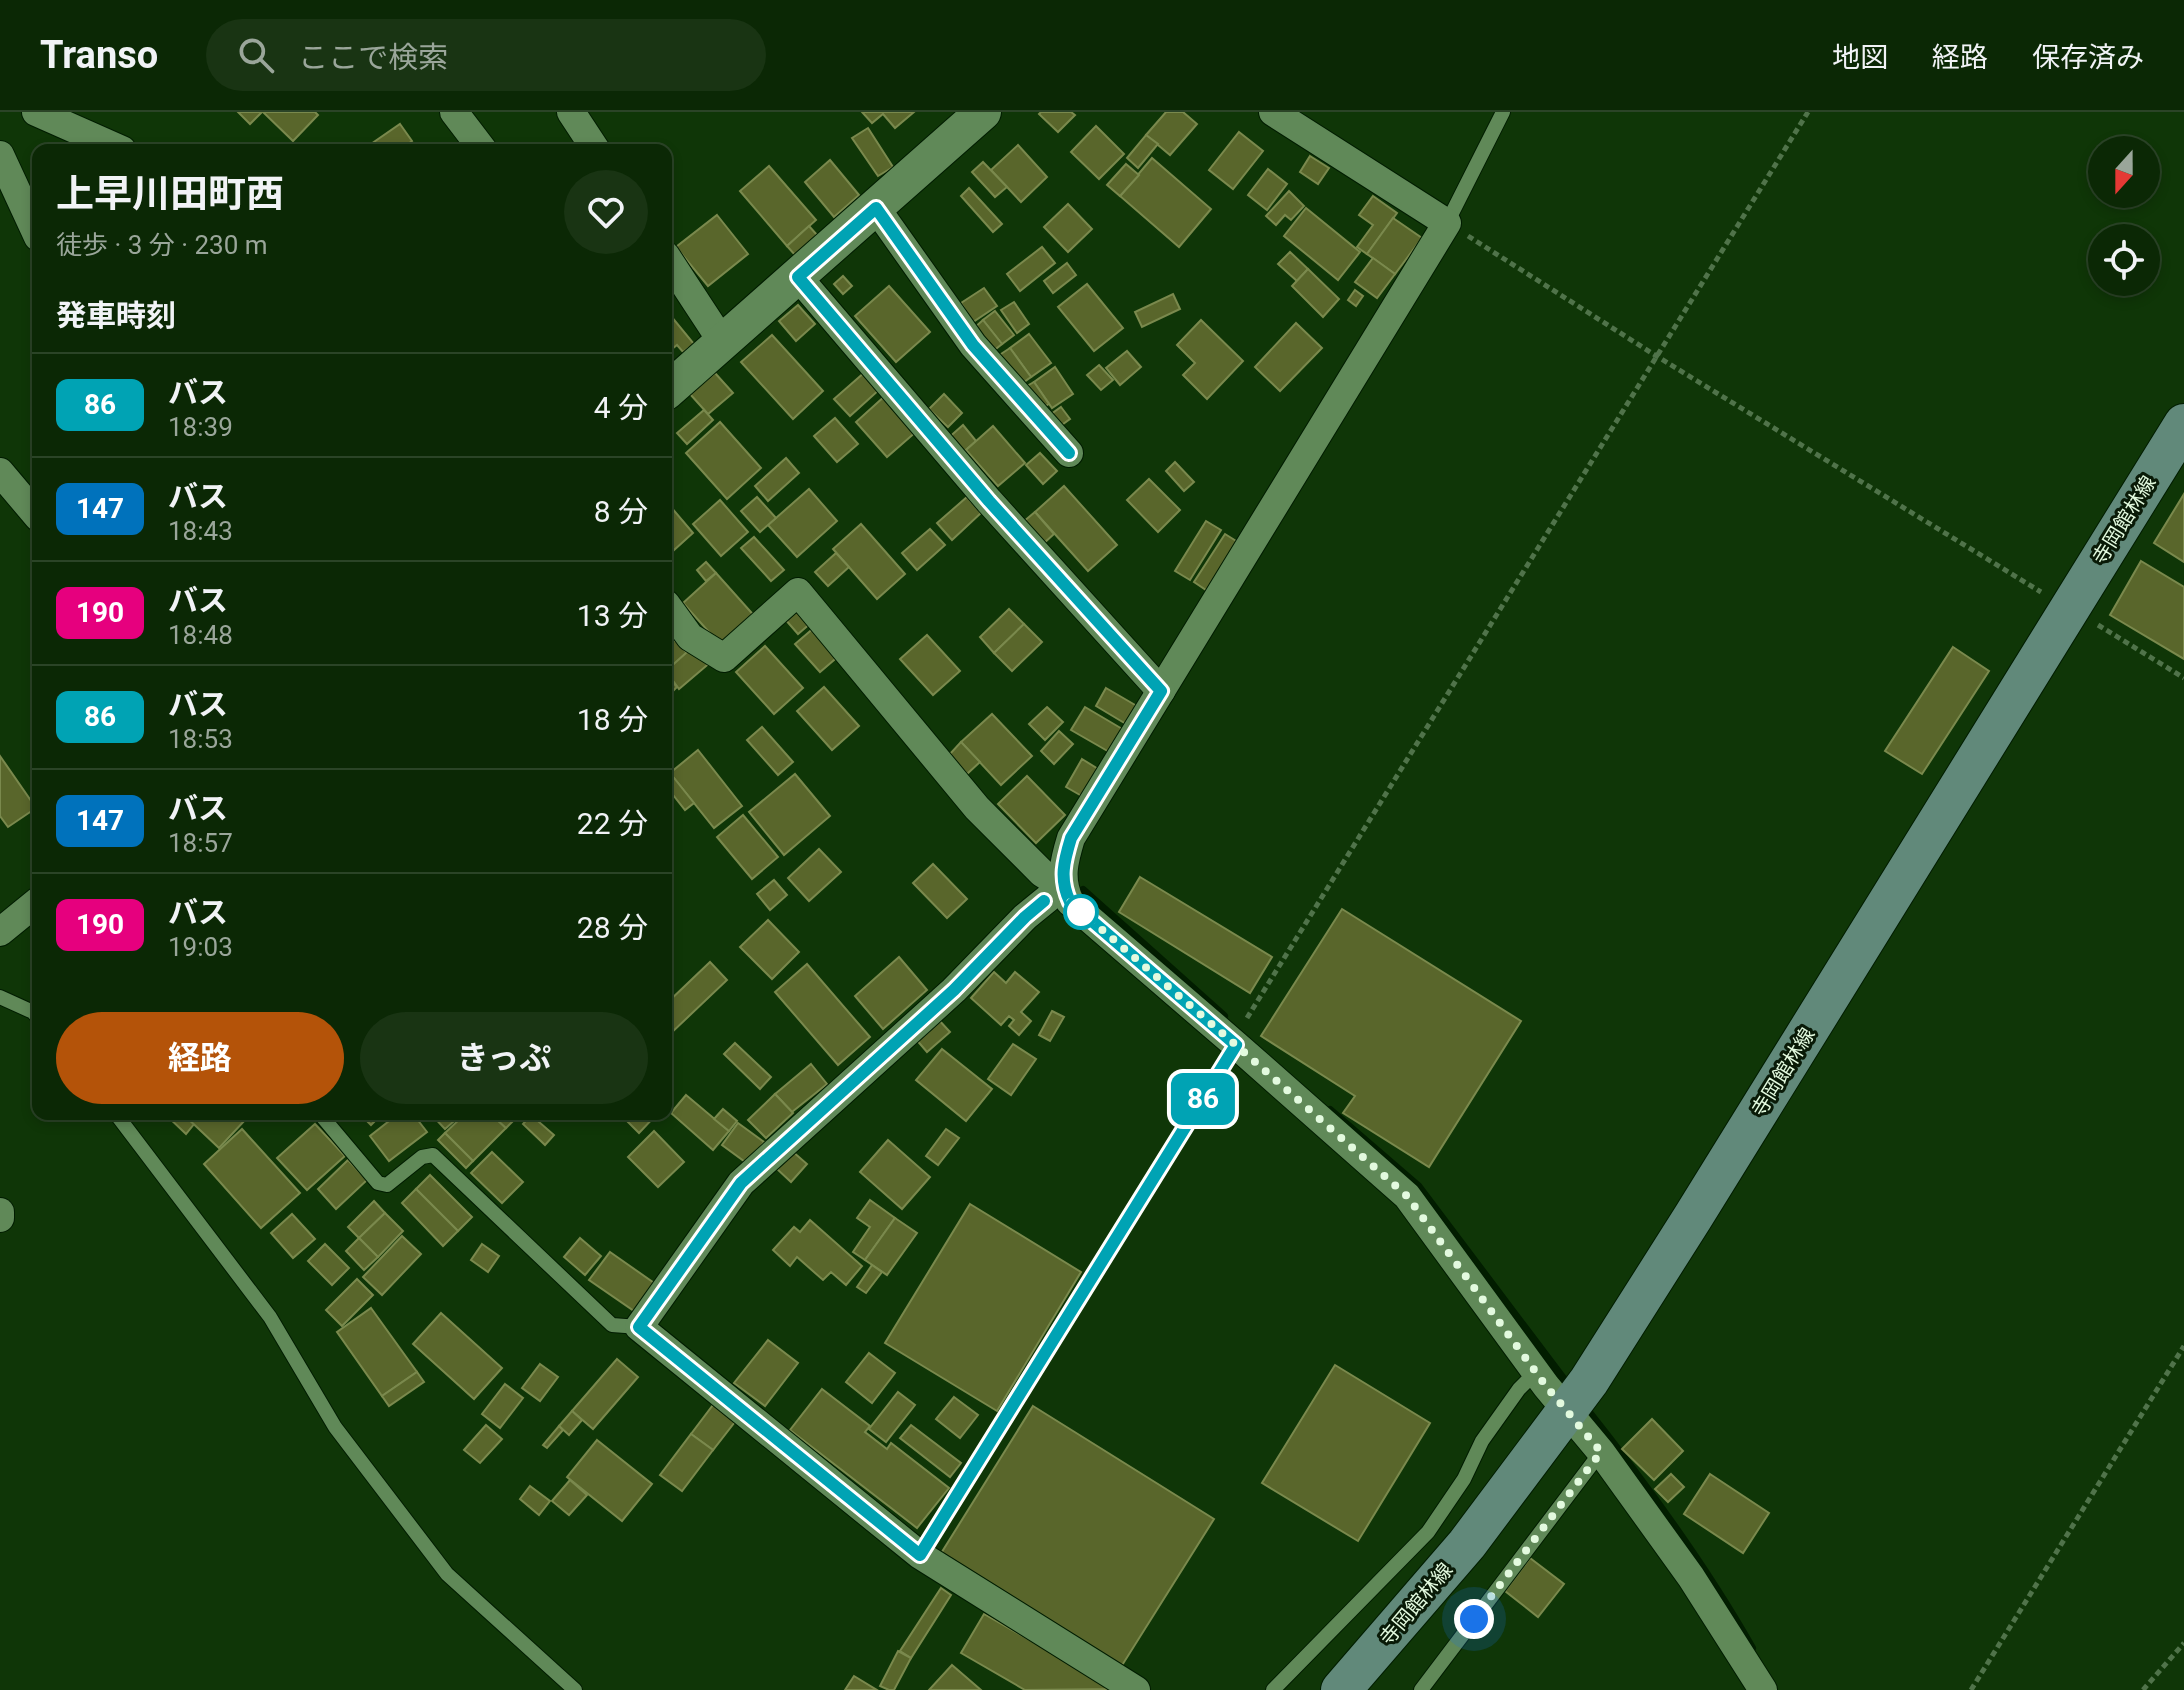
<!DOCTYPE html>
<html lang="ja">
<head>
<meta charset="utf-8">
<style>
  :root { --surface:#0b2805; --page:#193413; --text:#f1f3f6; --muted:#9aa69a; --line:#2b4427; --accent:#b45309 }
  body { margin:0; font-family:Roboto,"Noto Sans JP",sans-serif; background:var(--page); color:var(--text); height:100vh; display:flex; flex-direction:column; font-size:30px; white-space:nowrap }
  * { box-sizing:border-box; margin:0 }
  p { font-size:26px; color:var(--muted) }
  .icon { flex:none; width:44px; height:44px; fill:none; stroke:currentColor; stroke-width:2; stroke-linecap:round; stroke-linejoin:round }
  .map { position:relative; flex:1; overflow:hidden }
  .side { position:absolute; left:32px; top:32px; width:640px; height:976px; display:flex; flex-direction:column; background:var(--surface); border-radius:16px; box-shadow:0 4px 12px #0003,0 0 0 2px var(--line) }
  .side>* { flex:none }
  .badge { padding:0 16px; border-radius:12px; font-size:28px; line-height:52px }
  .needle { width:52px; rotate:201deg }
  .tools { position:absolute; left:2088px; top:24px; display:grid; gap:16px }
  .tools a { display:grid; place-items:center; width:72px; height:72px; border-radius:50%; background:var(--surface); box-shadow:0 4px 12px #0003,0 0 0 2px var(--line); font-size:40px }
  .you { position:absolute; width:40px; height:40px; margin:-20px; border:6px solid #fff; border-radius:50%; background:#1a73e8; box-shadow:0 0 0 12px #1a73e833 }
  .map>.badge { position:absolute; translate:-50% -50%; box-shadow:0 0 0 4px #fff }
  h2 { padding:0 24px; font-size:30px; line-height:72px }
  .round { display:grid; place-items:center; flex:none; width:84px; height:84px; border-radius:42px; background:var(--page) }
  .headline { display:flex; align-items:center; justify-content:space-between; height:136px; padding:0 24px }
  h1 { font-size:38px; font-weight:700; line-height:60px }
  .primary-button { display:flex; gap:16px; margin-top:auto; padding:16px 24px }
  .primary-button a { flex:1; height:92px; border-radius:48px; background:var(--accent); color:#fff; font-size:32px; font-weight:700; line-height:92px; text-align:center }
  .primary-button a+a { background:var(--page); color:var(--text) }
  ul { padding:0; list-style:none }
  li { display:flex; align-items:center; gap:24px; height:104px; padding:0 24px; border-top:2px solid var(--line) }
  li div { flex:1 }
  li b { display:block; font-size:30px }
  li em { font-style:normal }
  li .badge { min-width:88px; font-weight:700; text-align:center }
  header { display:flex; align-items:center; gap:48px; box-sizing:border-box; height:112px; padding:0 40px; background:var(--surface); border-bottom:2px solid var(--line) }
  header strong { font-size:38px }
  nav { display:flex; gap:44px; margin-inline-start:auto; font-size:28px }
  .search { width:560px; height:72px; background:var(--page); display:flex; align-items:center; gap:20px; box-sizing:border-box; padding:0 28px; border-radius:44px; color:var(--muted); font-size:30px }
  .map>svg:first-child { display:block }
</style>
</head>
<body>
<header>
<strong>Transo</strong>
<div class="search"><svg class="icon" aria-label="search" viewBox="0 0 24 24"><circle cx="10" cy="10" r="6"/><path d="M15 15l6 6"/></svg>ここで検索</div>
<nav><a>地図</a><a>経路</a><a>保存済み</a></nav>
</header>
<div class="map">
<svg width="2184" height="1578" viewBox="0 0 2184 1578">
  <rect width="100%" height="100%" fill="#0f3607"/>
  <g fill="none" stroke-linecap="round" stroke-linejoin="round">
    <!-- stream -->
    <g stroke="#021d00" stroke-width="8">
      <polyline points="1083,778 1224,904"/>
      <polyline points="1330,998 1418,1074 1571,1277"/>
      <path d="M1584,1294C1645,1371 1704,1451 1752,1536"/>
    </g>
  </g>
  <!-- building -->
  <g fill="#59662b" stroke="#7a894d" stroke-width="2">
    <polygon points="238,0 262,0 250,12"/>
    <polygon points="263,0 315,0 318,3 293,29"/>
    <polygon points="862,0 914,0 895,16 883,2 872,11"/>
    <polygon points="1041,0 1071,0 1075,3 1058,20 1039,2"/>
    <polygon points="1166,0 1183,0 1197,12 1170,43 1146,23"/>
    <polygon points="400,12 412,29 400,38 375,38 371,32"/>
    <polygon points="1096,14 1124,42 1099,67 1071,40"/>
    <polygon points="868,16 893,55 878,64 852,26"/>
    <polygon points="1239,20 1263,39 1233,77 1209,58"/>
    <polygon points="1146,23 1158,32 1138,56 1127,46"/>
    <polygon points="1018,33 1047,65 1021,90 991,58"/>
    <polygon points="1310,44 1329,56 1318,72 1300,60"/>
    <polygon points="1152,46 1211,97 1179,135 1120,84"/>
    <polygon points="830,48 859,83 834,105 805,70"/>
    <polygon points="983,50 1007,75 995,85 972,60"/>
    <polygon points="1126,52 1139,63 1120,84 1107,73"/>
    <polygon points="769,54 816,108 787,134 740,79"/>
    <polygon points="1268,57 1287,72 1267,98 1248,83"/>
    <polygon points="969,76 1002,112 993,120 961,84"/>
    <polygon points="1289,79 1304,94 1291,108 1285,103 1276,113 1266,104"/>
    <polygon points="1373,84 1397,101 1367,142 1357,135 1373,113 1359,103"/>
    <polygon points="1068,92 1092,117 1068,140 1044,115"/>
    <polygon points="1306,96 1360,140 1338,168 1284,124"/>
    <polygon points="717,103 748,142 708,174 676,135"/>
    <polygon points="1393,106 1422,126 1395,162 1367,142"/>
    <polygon points="809,114 817,123 795,143 787,134"/>
    <polygon points="1042,135 1055,151 1020,179 1007,162"/>
    <polygon points="1290,140 1308,157 1297,169 1278,152"/>
    <polygon points="1373,146 1395,162 1377,186 1355,170"/>
    <polygon points="1067,151 1076,163 1053,181 1044,169"/>
    <polygon points="1308,157 1339,187 1323,205 1292,174"/>
    <polygon points="843,164 852,174 843,182 834,172"/>
    <polygon points="1087,172 1123,216 1094,239 1058,195"/>
    <polygon points="889,174 930,220 896,250 855,204"/>
    <polygon points="984,176 997,194 973,210 961,191"/>
    <polygon points="1355,178 1363,184 1356,194 1348,188"/>
    <polygon points="1173,182 1180,197 1142,215 1135,200"/>
    <polygon points="1014,190 1029,212 1017,221 1001,198"/>
    <polygon points="798,193 815,212 796,229 779,209"/>
    <polygon points="666,198 694,232 683,240 677,233 666,242"/>
    <polygon points="995,199 1014,223 1002,232 983,208"/>
    <polygon points="983,208 1002,232 992,240 973,217"/>
    <polygon points="1201,208 1243,249 1207,287 1183,263 1195,251 1177,233"/>
    <polygon points="1296,211 1322,236 1280,279 1255,255"/>
    <polygon points="1029,222 1051,251 1031,265 1010,236"/>
    <polygon points="772,223 823,279 793,307 741,250"/>
    <polygon points="1010,236 1031,265 1017,275 995,246"/>
    <polygon points="1127,239 1141,255 1120,273 1106,256"/>
    <polygon points="1099,253 1113,268 1101,278 1087,263"/>
    <polygon points="1055,255 1073,282 1052,296 1034,270"/>
    <polygon points="865,260 880,277 850,304 834,287"/>
    <polygon points="715,261 733,281 708,302 690,282"/>
    <polygon points="1034,270 1049,292 1042,296 1027,274"/>
    <polygon points="944,282 962,301 948,315 929,297"/>
    <polygon points="886,283 917,319 887,345 856,310"/>
    <polygon points="1061,295 1070,307 1056,317 1047,305"/>
    <polygon points="704,298 713,308 687,332 677,321"/>
    <polygon points="835,306 858,332 837,350 814,324"/>
    <polygon points="720,310 761,356 727,387 686,341"/>
    <polygon points="963,313 976,329 960,343 946,328"/>
    <polygon points="993,314 1025,351 998,374 966,338"/>
    <polygon points="1040,341 1057,359 1043,372 1026,353"/>
    <polygon points="786,346 799,361 768,389 755,374"/>
    <polygon points="1175,350 1194,370 1184,379 1166,359"/>
    <polygon points="1149,367 1180,398 1158,420 1127,388"/>
    <polygon points="1064,374 1117,433 1088,459 1035,400"/>
    <polygon points="809,377 837,409 797,445 768,413"/>
    <polygon points="2184,382 2184,450 2154,431"/>
    <polygon points="757,385 776,406 760,420 741,399"/>
    <polygon points="967,385 981,401 952,428 937,411"/>
    <polygon points="720,388 748,420 721,444 693,412"/>
    <polygon points="671,395 693,421 674,438 666,430 666,400"/>
    <polygon points="1035,400 1054,422 1043,432 1023,410"/>
    <polygon points="1206,409 1221,418 1190,468 1175,459"/>
    <polygon points="861,412 905,462 877,487 833,437"/>
    <polygon points="930,417 945,433 917,458 902,441"/>
    <polygon points="1225,422 1241,432 1209,480 1194,470"/>
    <polygon points="754,425 784,458 771,469 741,436"/>
    <polygon points="836,441 849,455 828,474 815,460"/>
    <polygon points="2141,449 2184,475 2184,547 2110,503"/>
    <polygon points="706,450 716,461 706,469 697,458"/>
    <polygon points="716,461 758,508 725,538 683,491"/>
    <polygon points="796,494 811,511 798,522 784,506"/>
    <polygon points="1009,497 1024,512 994,541 980,525"/>
    <polygon points="1024,512 1042,530 1012,559 994,541"/>
    <polygon points="815,515 840,543 820,560 795,532"/>
    <polygon points="927,523 960,559 933,583 900,547"/>
    <polygon points="675,528 687,541 666,559 666,536"/>
    <polygon points="696,532 712,549 679,577 666,559"/>
    <polygon points="765,534 803,576 774,602 736,560"/>
    <polygon points="1953,535 1989,559 1922,662 1885,639"/>
    <polygon points="666,562 677,575 670,582 666,578"/>
    <polygon points="824,575 859,614 832,638 797,599"/>
    <polygon points="1106,576 1142,597 1131,615 1096,594"/>
    <polygon points="1047,595 1063,610 1045,628 1029,612"/>
    <polygon points="1085,595 1124,618 1111,641 1071,618"/>
    <polygon points="992,602 1032,644 1001,673 961,630"/>
    <polygon points="762,615 793,650 778,663 747,628"/>
    <polygon points="1059,619 1073,632 1054,652 1041,639"/>
    <polygon points="961,630 980,650 967,662 949,643"/>
    <polygon points="698,638 742,694 714,716 670,661"/>
    <polygon points="0,644 36,696 8,715 0,704"/>
    <polygon points="1082,647 1103,660 1087,687 1066,675"/>
    <polygon points="670,661 694,691 685,698 666,674 666,664"/>
    <polygon points="795,662 830,704 784,743 749,700"/>
    <polygon points="1027,664 1065,703 1036,731 998,692"/>
    <polygon points="743,703 778,745 752,767 717,725"/>
    <polygon points="819,737 841,760 809,789 788,766"/>
    <polygon points="933,752 967,787 947,806 913,771"/>
    <polygon points="1140,765 1272,845 1250,881 1119,800"/>
    <polygon points="774,768 787,783 770,798 757,782"/>
    <polygon points="1342,797 1521,909 1429,1055 1343,1001 1355,984 1261,924"/>
    <polygon points="768,808 799,840 772,867 740,835"/>
    <polygon points="899,845 927,878 883,917 855,884"/>
    <polygon points="710,850 727,868 668,924 666,921 666,892"/>
    <polygon points="807,852 870,925 838,953 775,880"/>
    <polygon points="994,860 1006,871 1015,860 1039,880 1021,900 1031,909 1019,923 1009,914 1014,908 1009,904 1001,913 971,886"/>
    <polygon points="1052,899 1064,905 1050,929 1039,923"/>
    <polygon points="937,906 950,920 927,940 915,926"/>
    <polygon points="735,931 771,965 760,977 724,942"/>
    <polygon points="1013,932 1036,947 1011,983 988,967"/>
    <polygon points="942,937 992,977 966,1009 916,968"/>
    <polygon points="811,952 827,972 792,1000 775,982"/>
    <polygon points="775,982 793,1001 766,1026 748,1008"/>
    <polygon points="686,983 729,1019 713,1038 671,1001"/>
    <polygon points="723,997 737,1009 729,1019 714,1007"/>
    <polygon points="165,1002 183,1002 194,1012 186,1022"/>
    <polygon points="183,1002 241,1002 246,1007 219,1036"/>
    <polygon points="360,1002 382,1002 371,1013"/>
    <polygon points="398,1002 413,1002 427,1020 389,1049 370,1024"/>
    <polygon points="431,1002 462,1002 445,1017"/>
    <polygon points="465,1002 491,1002 506,1016 473,1049 445,1021"/>
    <polygon points="497,1002 511,1002 516,1006 506,1016 494,1005"/>
    <polygon points="620,1002 657,1002 639,1021"/>
    <polygon points="531,1003 554,1023 545,1033 523,1012"/>
    <polygon points="738,1011 764,1030 748,1052 722,1033"/>
    <polygon points="315,1012 345,1044 307,1078 277,1046"/>
    <polygon points="242,1017 300,1081 261,1116 204,1052"/>
    <polygon points="946,1017 959,1026 938,1053 926,1044"/>
    <polygon points="654,1019 684,1050 658,1075 628,1045"/>
    <polygon points="445,1021 473,1049 466,1056 438,1028"/>
    <polygon points="888,1028 930,1065 902,1097 860,1060"/>
    <polygon points="792,1039 807,1052 791,1070 777,1057"/>
    <polygon points="492,1040 523,1070 502,1091 471,1061"/>
    <polygon points="348,1048 367,1068 336,1097 318,1077"/>
    <polygon points="430,1063 472,1105 458,1119 416,1077"/>
    <polygon points="416,1077 458,1119 443,1134 402,1091"/>
    <polygon points="870,1088 895,1106 865,1148 853,1140 870,1115 857,1106"/>
    <polygon points="374,1089 385,1101 359,1126 348,1115"/>
    <polygon points="970,1092 1081,1160 997,1299 885,1231"/>
    <polygon points="385,1101 403,1119 378,1145 359,1126"/>
    <polygon points="292,1102 315,1127 293,1146 271,1121"/>
    <polygon points="895,1106 917,1121 887,1163 865,1148"/>
    <polygon points="810,1108 862,1154 846,1173 831,1160 823,1168 797,1145 790,1154 773,1138 794,1115 800,1120"/>
    <polygon points="402,1124 421,1142 382,1183 363,1165"/>
    <polygon points="359,1126 378,1145 364,1158 346,1139"/>
    <polygon points="580,1126 601,1144 585,1163 564,1145"/>
    <polygon points="325,1132 349,1156 332,1173 308,1149"/>
    <polygon points="482,1132 499,1144 488,1160 471,1148"/>
    <polygon points="610,1140 657,1173 637,1201 589,1168"/>
    <polygon points="872,1153 882,1160 866,1181 857,1175"/>
    <polygon points="357,1167 373,1183 342,1214 326,1198"/>
    <polygon points="371,1196 417,1260 382,1284 337,1220"/>
    <polygon points="441,1201 502,1256 474,1287 413,1232"/>
    <polygon points="768,1228 798,1251 765,1294 734,1271"/>
    <polygon points="869,1241 895,1261 872,1291 846,1270"/>
    <polygon points="617,1247 638,1265 593,1317 572,1299"/>
    <polygon points="540,1252 558,1265 540,1289 522,1276"/>
    <polygon points="1335,1253 1430,1311 1358,1429 1262,1371"/>
    <polygon points="417,1260 424,1270 389,1294 382,1284"/>
    <polygon points="505,1272 523,1286 500,1316 482,1302"/>
    <polygon points="822,1277 870,1314 865,1320 887,1337 891,1331 949,1376 917,1416 790,1318"/>
    <polygon points="898,1280 915,1293 886,1330 869,1317"/>
    <polygon points="954,1285 978,1303 960,1326 936,1307"/>
    <polygon points="716,1289 738,1306 713,1338 691,1322"/>
    <polygon points="1033,1294 1214,1407 1121,1555 940,1443"/>
    <polygon points="572,1299 582,1308 569,1323 559,1314"/>
    <polygon points="1652,1307 1683,1339 1654,1368 1622,1337"/>
    <polygon points="486,1313 502,1327 480,1351 464,1338"/>
    <polygon points="911,1313 961,1351 950,1365 900,1326"/>
    <polygon points="559,1314 563,1318 547,1336 543,1333"/>
    <polygon points="691,1322 713,1338 682,1379 660,1363"/>
    <polygon points="597,1328 652,1372 622,1409 567,1365"/>
    <polygon points="1671,1362 1684,1375 1668,1390 1655,1377"/>
    <polygon points="1710,1362 1769,1401 1743,1441 1684,1402"/>
    <polygon points="570,1368 587,1383 569,1403 552,1389"/>
    <polygon points="530,1374 550,1389 539,1403 520,1387"/>
    <polygon points="1530,1446 1564,1472 1538,1505 1505,1479"/>
    <polygon points="941,1476 951,1483 911,1546 900,1539"/>
    <polygon points="984,1502 1116,1577 1025,1578 961,1541"/>
    <polygon points="898,1539 911,1546 894,1578 889,1578 880,1574"/>
    <polygon points="952,1553 981,1578 929,1578"/>
    <polygon points="854,1564 877,1578 845,1578"/>
  </g>
  <g fill="none" stroke-linecap="round" stroke-linejoin="round">
    <defs>
      <g id="service">
        <polyline points="1447,111 1503,0"/>
        <polyline points="0,885 33,900 38,906"/>
        <polyline points="116,1002 270,1205 335,1315 447,1462 575,1578"/>
        <polyline points="320,1002 378,1071 387,1073 422,1045 433,1043 612,1213 639,1215"/>
        <polyline points="920,1443 1236,933"/>
        <polyline points="1273,1578 1428,1420 1464,1367 1482,1329 1519,1277 1536,1260"/>
        <polyline points="1421,1578 1601,1340"/>
      </g>
      <g id="minor">
        <polyline points="36,0 122,38"/>
        <polyline points="454,0 483,38"/>
        <polyline points="571,0 596,38"/>
        <path d="M1273,0L1447,111L1071,726C1064,749 1059,767 1070,790L1236,933L1407,1084L1546,1274L1601,1340L1691,1465L1763,1578"/>
        <polyline points="0,43 38,125"/>
        <polyline points="876,96 973,233 1069,341"/>
        <polyline points="666,144 723,231"/>
        <polyline points="798,165 989,389 1161,579"/>
        <polyline points="0,360 38,405"/>
        <polyline points="666,492 690,525 724,546 798,480 977,696 1042,761 1063,774 1025,805 954,878 741,1071 639,1215 920,1443 1136,1578"/>
        <polyline points="0,820 38,789"/>
        <polyline points="0,1100 0,1106"/>
      </g>
      <polyline id="tertiary" points="666,280 983,0"/>
      <polyline id="secondary" points="1341,1578 1467,1432 1589,1269 1693,1105 2184,312"/>
    </defs>
    <!-- service casing -->
    <use href="#service" stroke="#011c00" stroke-width="16"/>
    <!-- minor casing -->
    <use href="#minor" stroke="#011c00" stroke-width="30"/>
    <!-- tertiary casing -->
    <use href="#tertiary" stroke="#011c00" stroke-width="38"/>
    <!-- secondary casing -->
    <use href="#secondary" stroke="#011c00" stroke-width="42"/>
    <!-- path -->
    <g stroke="#50734a" stroke-width="5" stroke-dasharray="6 4" stroke-linecap="butt">
      <polyline points="1468,124 1658,245 2041,480"/>
      <polyline points="2098,513 2184,566"/>
      <polyline points="1247,906 1808,0"/>
      <polyline points="1971,1578 2184,1234"/>
      <polyline points="2143,1578 2184,1531"/>
    </g>
    <!-- service -->
    <use href="#service" stroke="#608958" stroke-width="14"/>
    <!-- minor -->
    <use href="#minor" stroke="#608958" stroke-width="28"/>
    <!-- tertiary -->
    <use href="#tertiary" stroke="#608958" stroke-width="36"/>
    <!-- secondary -->
    <use href="#secondary" stroke="#61897a" stroke-width="40"/>
  </g>
  <g fill="none" stroke-linecap="round" stroke-linejoin="round">
    <defs>
      <path id="line" d="M1044,789L1025,805L954,878L741,1071L639,1215L920,1443L1236,933L1070,790C1059,767 1064,749 1071,726L1161,579L989,389L798,165L876,96L973,233L1069,341"/>
    </defs>
    <!-- line casing -->
    <use href="#line" stroke="#fff" stroke-width="18"/>
    <!-- line -->
    <use href="#line" stroke="#00a3b4" stroke-width="12"/>
    <!-- walk -->
    <polyline stroke="#e3fadf" stroke-width="8" stroke-dasharray="0 14.4" points="1081,800 1070,790 1236,933 1407,1084 1546,1274 1601,1340 1474,1507"/>
  </g>
  <!-- markers -->
  <circle fill="#fff" stroke="#00a3b4" stroke-width="4" cx="1081" cy="800" r="16"/>
  <g text-anchor="middle" dominant-baseline="central" stroke-width="6" stroke-linejoin="round" paint-order="stroke">
    <!-- street labels -->
    <g font-size="20" fill="#e3fadf" stroke="#091a07">
      <text transform="translate(2124 408) rotate(-58)">寺岡館林線</text>
      <text transform="translate(1783 960) rotate(-58)">寺岡館林線</text>
      <text transform="translate(1416 1492) rotate(-50)">寺岡館林線</text>
    </g>
  </g>
</svg>
<div class="tools">
<a><svg class="needle" viewBox="-14 -14 28 28"><path d="M0-13l5 13h-10z" fill="#e53935"/><path d="M0 13l5-13h-10z" fill="#9aa69a"/></svg></a>
<a><svg class="icon" aria-label="locate" viewBox="0 0 24 24"><circle cx="12" cy="12" r="6"/><path d="M12 2v4M12 18v4M2 12h4M18 12h4"/></svg></a>
</div>
<div class="you" style="left:1474px;top:1507px"></div>
<b class="badge" style="left:1203px;top:987px;background:#00a3b4;color:#fff">86</b>
<section class="side">
<div class="headline"><div><h1>上早川田町西</h1><p>徒歩 · 3 分 · 230 m</p></div><a class="round"><svg class="icon" aria-label="heart" viewBox="0 0 24 24"><path d="M12 20l-8-8c-3-5 5-10 8-4 3-6 11-1 8 4z"/></svg></a></div>
<h2>発車時刻</h2>
<ul>
<li><span class="badge" style="background:#00a3b4;color:#fff">86</span><div><b>バス</b><p>18:39</p></div><em>4 分</em></li>
<li><span class="badge" style="background:#0072bc;color:#fff">147</span><div><b>バス</b><p>18:43</p></div><em>8 分</em></li>
<li><span class="badge" style="background:#e6007e;color:#fff">190</span><div><b>バス</b><p>18:48</p></div><em>13 分</em></li>
<li><span class="badge" style="background:#00a3b4;color:#fff">86</span><div><b>バス</b><p>18:53</p></div><em>18 分</em></li>
<li><span class="badge" style="background:#0072bc;color:#fff">147</span><div><b>バス</b><p>18:57</p></div><em>22 分</em></li>
<li><span class="badge" style="background:#e6007e;color:#fff">190</span><div><b>バス</b><p>19:03</p></div><em>28 分</em></li>
</ul>
<div class="primary-button"><a>経路</a><a>きっぷ</a></div>
</section>
</div>
</body>
</html>
